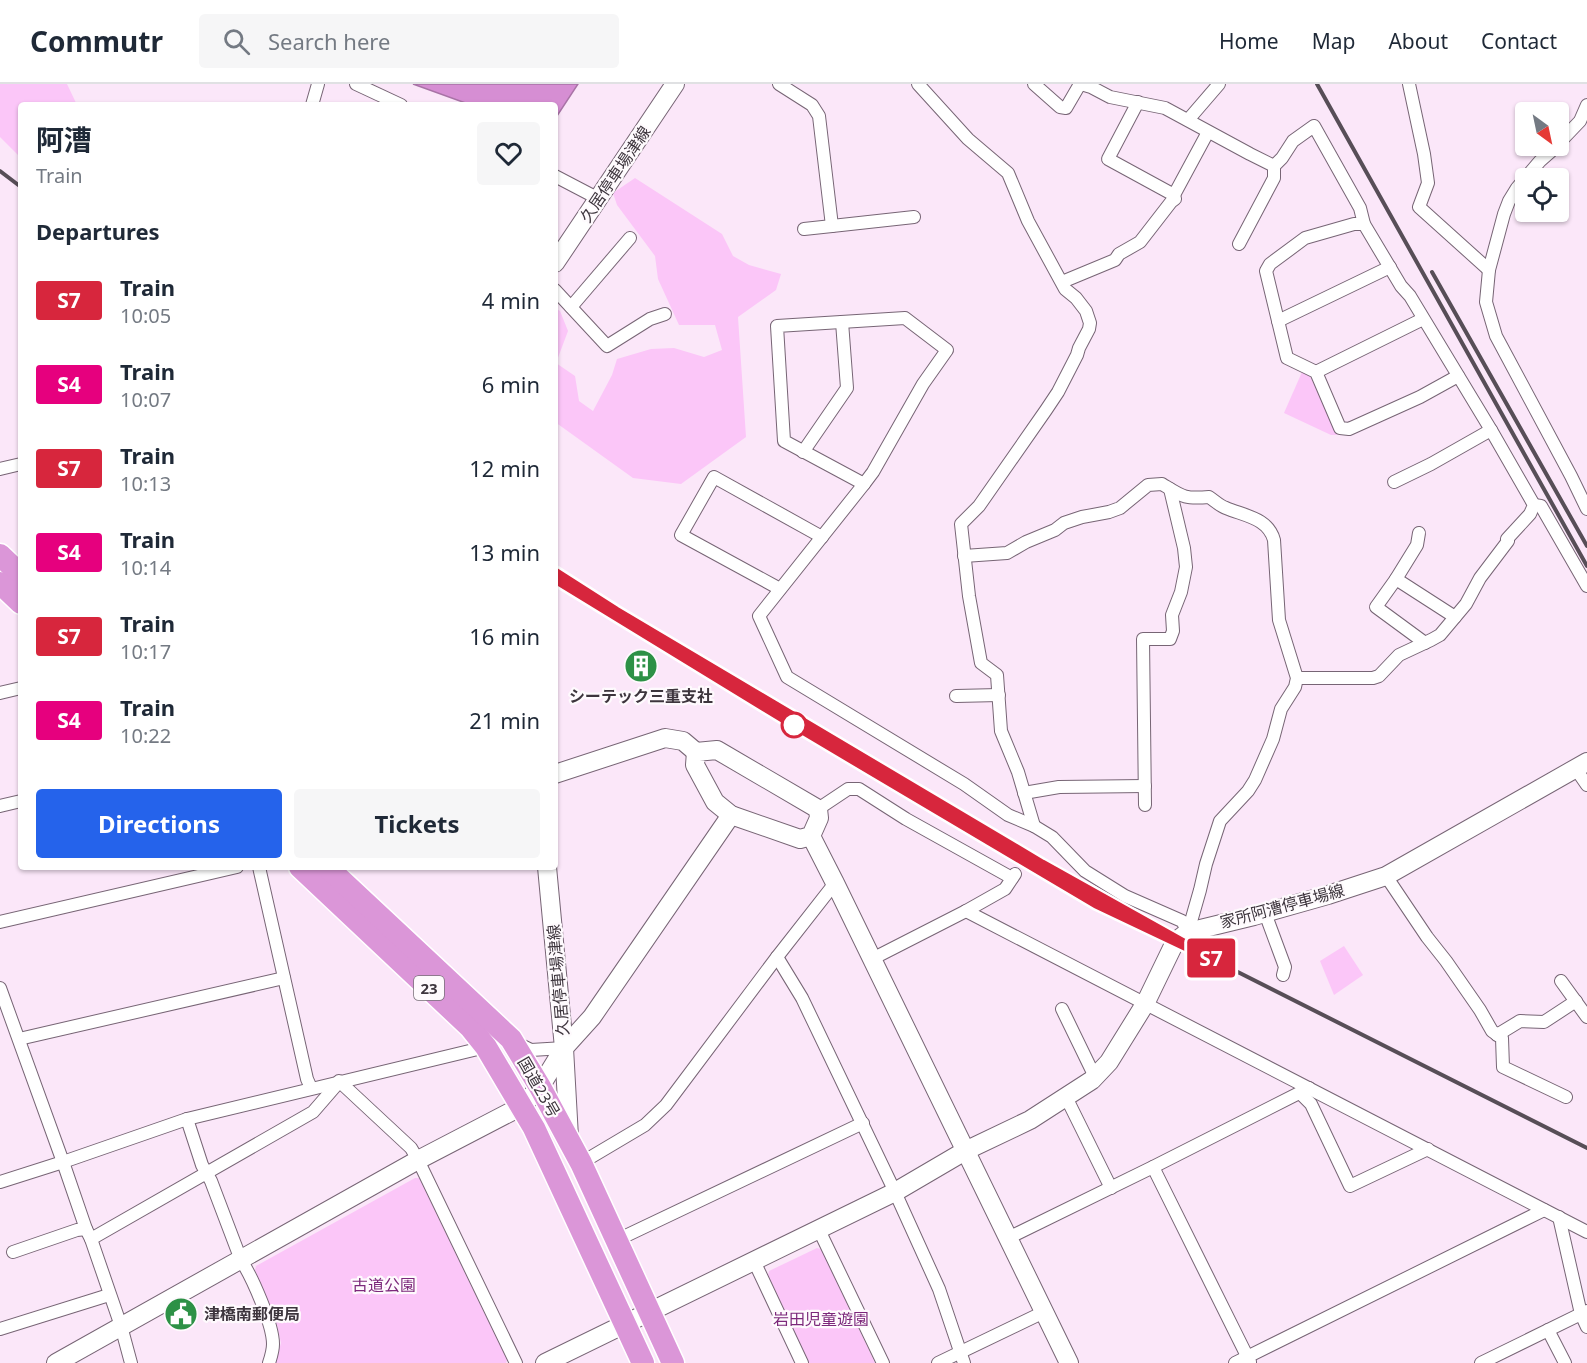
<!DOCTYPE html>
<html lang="en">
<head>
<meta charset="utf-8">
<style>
  :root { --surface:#fff; --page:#f6f6f7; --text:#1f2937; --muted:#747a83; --line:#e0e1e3; --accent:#2563eb }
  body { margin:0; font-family:"Noto Sans","Noto Sans JP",sans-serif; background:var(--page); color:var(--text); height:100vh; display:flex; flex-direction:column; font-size:22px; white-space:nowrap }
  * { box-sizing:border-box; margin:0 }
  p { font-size:20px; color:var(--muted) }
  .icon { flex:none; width:33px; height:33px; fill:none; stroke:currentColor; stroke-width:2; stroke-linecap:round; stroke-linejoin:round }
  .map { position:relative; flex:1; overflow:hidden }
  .side { position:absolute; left:18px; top:18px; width:540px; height:768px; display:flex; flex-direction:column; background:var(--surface); border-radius:6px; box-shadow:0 2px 4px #0004 }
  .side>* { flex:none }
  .badge { padding:0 12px; border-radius:4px; font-size:21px; line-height:39px }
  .needle { width:39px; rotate:147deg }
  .buttons { position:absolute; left:1515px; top:18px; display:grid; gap:12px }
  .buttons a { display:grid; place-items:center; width:54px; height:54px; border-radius:6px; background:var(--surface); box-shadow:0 2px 4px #0004; font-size:30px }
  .map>.badge { position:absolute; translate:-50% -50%; box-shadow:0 0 0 3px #fff }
  h2 { padding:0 18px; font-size:22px; line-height:54px }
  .round { display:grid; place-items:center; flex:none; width:63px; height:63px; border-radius:6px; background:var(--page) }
  .overview { display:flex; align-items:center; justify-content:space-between; height:102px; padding:0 18px }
  h1 { font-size:28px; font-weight:700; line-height:45px }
  .button { display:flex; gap:12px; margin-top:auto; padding:12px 18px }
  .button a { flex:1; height:69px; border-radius:6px; background:var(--accent); color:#fff; font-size:24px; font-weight:700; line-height:69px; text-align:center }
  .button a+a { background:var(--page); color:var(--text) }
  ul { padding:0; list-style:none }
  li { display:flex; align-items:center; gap:18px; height:84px; padding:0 18px }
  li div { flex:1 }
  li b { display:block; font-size:22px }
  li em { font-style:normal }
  li .badge { min-width:66px; font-weight:700; text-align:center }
  header { display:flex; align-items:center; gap:36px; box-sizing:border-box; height:84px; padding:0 30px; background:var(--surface); border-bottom:2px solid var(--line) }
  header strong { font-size:28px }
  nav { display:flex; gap:33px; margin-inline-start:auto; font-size:21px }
  .search { width:420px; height:54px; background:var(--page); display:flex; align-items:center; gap:15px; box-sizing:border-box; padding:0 21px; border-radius:6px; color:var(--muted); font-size:22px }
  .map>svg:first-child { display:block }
</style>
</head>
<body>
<header>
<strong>Commutr</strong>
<div class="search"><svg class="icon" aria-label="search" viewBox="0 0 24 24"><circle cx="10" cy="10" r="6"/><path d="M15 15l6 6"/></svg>Search here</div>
<nav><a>Home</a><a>Map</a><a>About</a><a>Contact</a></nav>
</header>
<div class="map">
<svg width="1587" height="1279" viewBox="0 0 1587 1279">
  <rect width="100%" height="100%" fill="#fbe7f9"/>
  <!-- green -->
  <g fill="#fbc6f8">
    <polygon points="0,0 67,0 77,21 21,21 21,74 0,53"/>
    <polygon points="635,94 722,150 733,172 749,181 781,190 776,206 738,233 746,353 681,400 633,394 555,338 555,224 560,227 568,247 556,279 575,292 579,317 593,327 612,291 617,275 651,265 674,264 704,273 722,266 715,241 679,241 658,195 655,172 617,121 613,109"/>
    <polygon points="1302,288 1310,292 1337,351 1331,351 1284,329"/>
    <polygon points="1344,862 1363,891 1334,911 1320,877"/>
    <polygon points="415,1094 419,1094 507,1276 506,1279 275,1279 281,1259 277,1241 255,1186 256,1182"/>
    <polygon points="817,1164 821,1165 875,1279 809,1279 768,1191 769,1187"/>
  </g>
  <!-- water -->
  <polygon fill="#d68ed3" stroke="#a873a6" stroke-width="1.5" points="413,0 578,0 555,35 555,21 471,21"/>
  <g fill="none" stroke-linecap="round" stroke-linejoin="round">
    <defs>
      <g id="street">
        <polyline points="356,0 401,21"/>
        <polyline points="779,0 812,21 819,32 832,142 914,133"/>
        <polyline points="918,0 968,55 1008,89 1028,137 1065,205 1076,214 1086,227 1090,239 1089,245 1079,264 1077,271 1058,308 1046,326 979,422 961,440 969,512 981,579 997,591 1001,647 1018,688 1034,742"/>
        <polyline points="1034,0 1060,23 1066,24 1080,0"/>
        <polyline points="1081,0 1091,3 1110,13 1165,24 1250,70 1274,82"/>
        <polyline points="1409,0 1424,70 1428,99 1419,123 1489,186"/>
        <polyline points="1138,18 1108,75 1174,111 1208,48"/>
        <polyline points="312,21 318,0"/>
        <polyline points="1188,36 1219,0"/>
        <polyline points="1558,60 1580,37 1587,21"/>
        <polyline points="1557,62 1540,77 1517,104 1509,117 1504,130 1489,186 1486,218 1496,252 1571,392 1587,425"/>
        <polyline points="555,92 599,115"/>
        <polyline points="1364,140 1354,140 1305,154 1270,180 1266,187 1287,274 1316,288 1340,344 1349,345 1420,313 1458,292"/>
        <polyline points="804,145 832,142"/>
        <polyline points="1239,160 1274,94 1274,82 1282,74 1293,57 1314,42 1360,124 1364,140 1401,202 1410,212 1491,346 1534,421 1530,430 1507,455 1508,457 1480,494 1466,520 1440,551 1431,556 1399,571 1379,592 1373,594 1297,594"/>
        <polyline points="1062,198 1115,176 1119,170 1140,158 1171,118 1175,115 1174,111"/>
        <polyline points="555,206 607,262 650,235 665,230"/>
        <polyline points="571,223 630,154"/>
        <polygon points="905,234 947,266 923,300 873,388 864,400 784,357 777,242"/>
        <polyline points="1278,237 1390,183"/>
        <polyline points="1316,288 1423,235"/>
        <polyline points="803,368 847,304 842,238"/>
        <polyline points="0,385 21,380"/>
        <polyline points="1394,398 1431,380 1491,346"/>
        <polyline points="864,400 759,532 787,593 964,700 1008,731 1034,742 1052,753 1085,787 1125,812 1182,837 1188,848"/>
        <polyline points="1534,421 1541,422 1587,502"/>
        <path d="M964,472L1007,469L1026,458L1055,446L1064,439L1082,433L1109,428L1120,424L1148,401L1162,400C1183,413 1184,415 1209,413C1215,417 1220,422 1226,424C1245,432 1268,434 1274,456L1279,536L1297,594L1295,603L1281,625L1273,655L1255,696L1248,707L1220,737L1206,780L1200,806L1188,848"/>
        <polyline points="1396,495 1417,461 1419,449"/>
        <polyline points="780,505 681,451 714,393 822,453"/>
        <polyline points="1425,559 1376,523 1396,495 1455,533"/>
        <polyline points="0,609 21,604"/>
        <polyline points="956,612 999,611"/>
        <polyline points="1576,685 1587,701"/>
        <polyline points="1024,709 1059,703 1145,702"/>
        <polyline points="1145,721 1143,555 1170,555 1173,547 1172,531 1181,508 1186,483 1184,464 1170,405"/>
        <polyline points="0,722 21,717"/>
        <polyline points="818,725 848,705 859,705 906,735 1012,794"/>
        <polyline points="259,783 307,995 311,1004"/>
        <polyline points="1386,792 1427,853 1446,877 1480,926 1492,947 1502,954 1503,983 1566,1013"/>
        <polyline points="966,827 1587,1148"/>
        <polyline points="1265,829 1285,883 1283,891"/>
        <polyline points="0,838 237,783"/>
        <polyline points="777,873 802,914 895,1108 939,1205 964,1279"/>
        <polyline points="872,875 966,827 1005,805 1015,790"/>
        <polyline points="1561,897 1587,933"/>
        <polyline points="0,904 63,1078 86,1145 91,1155 121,1242 131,1279"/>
        <polyline points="1062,925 1095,993"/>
        <polyline points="1497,951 1520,937 1544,938 1576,917"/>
        <polyline points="19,955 284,894"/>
        <polyline points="517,959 531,966 564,964"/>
        <polyline points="339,997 411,1064 418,1076 516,1279"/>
        <polyline points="1300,1009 1311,1020 1350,1102 1428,1065"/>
        <polyline points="1066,1013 1111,1104"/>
        <path d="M187,1035L202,1081L211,1097L241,1176C252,1193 273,1240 273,1260C273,1266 271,1273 269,1279"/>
        <polyline points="581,1079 645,1041 666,1021 777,873 835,799"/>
        <polyline points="1153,1083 1250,1278"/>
        <polyline points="0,1098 63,1078 187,1035 486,963"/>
        <polyline points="1559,1133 1581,1230 1587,1243"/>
        <polyline points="819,1146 883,1279"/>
        <polyline points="1008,1154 1153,1083 1309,1004"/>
        <polyline points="91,1155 313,1028 339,998"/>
        <polyline points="617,1156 863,1039"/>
        <polyline points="13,1168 77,1146 86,1145"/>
        <polyline points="754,1177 802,1279"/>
        <polyline points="0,1245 109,1211"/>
        <polyline points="1548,1246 1565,1279"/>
        <polyline points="938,1279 1044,1228"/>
        <polyline points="1235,1279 1544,1126"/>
        <polyline points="1481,1279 1587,1227"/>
      </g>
      <g id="secondary">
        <polyline points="555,179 675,0"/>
        <polygon points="717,666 818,725 819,734 811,752 800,755 731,731 715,718 695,681 696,668"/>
        <polyline points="555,690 665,654 683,657 696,668"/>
        <polyline points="811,752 835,799 1069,1279"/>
        <polyline points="569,1053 564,964 592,933 731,731"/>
        <polyline points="56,1279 418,1076 522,1022 540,1003 564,964 547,783"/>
        <polyline points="545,1279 895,1108 965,1067 1030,1036 1092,996 1109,978 1145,920 1175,858 1188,848 1254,832 1328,811 1386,792 1587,678"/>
      </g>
      <g id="highway">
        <polyline points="0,471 21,491"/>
        <polyline points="0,499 21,519"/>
        <polyline points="300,783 470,943 486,963 534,1044 643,1279"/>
        <polyline points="327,783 511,955 540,1003 581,1079 673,1279"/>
      </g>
    </defs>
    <!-- street casing -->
    <use href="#street" stroke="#776575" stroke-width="14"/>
    <!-- secondary casing -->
    <use href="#secondary" stroke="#776575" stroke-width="20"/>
    <!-- highway casing -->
    <use href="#highway" stroke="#fff" stroke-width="25"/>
    <!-- street -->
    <use href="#street" stroke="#fff" stroke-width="12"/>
    <!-- secondary -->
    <use href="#secondary" stroke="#fff" stroke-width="18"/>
    <!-- highway -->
    <use href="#highway" stroke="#db96d8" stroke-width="22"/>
    <!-- rail -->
    <g stroke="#574e57" stroke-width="4">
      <polyline points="1317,0 1587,482"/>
      <polyline points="0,87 21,103"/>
      <polyline points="1432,188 1587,462"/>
      <polyline points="555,495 794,641 1097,820 1212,875 1587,1064"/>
      <polyline points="1073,797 1123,824"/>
    </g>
  </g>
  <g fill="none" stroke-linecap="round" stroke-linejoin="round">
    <defs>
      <polyline id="line" points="555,488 616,527 1042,780 1212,875 1096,820 794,641 555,495"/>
    </defs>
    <!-- line casing -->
    <use href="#line" stroke="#fff" stroke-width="14"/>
    <!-- line -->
    <use href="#line" stroke="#d7263d" stroke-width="9"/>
  </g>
  <!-- icons -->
  <defs>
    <symbol id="building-disc" viewBox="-11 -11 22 22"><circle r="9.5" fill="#2d9146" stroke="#fefafd"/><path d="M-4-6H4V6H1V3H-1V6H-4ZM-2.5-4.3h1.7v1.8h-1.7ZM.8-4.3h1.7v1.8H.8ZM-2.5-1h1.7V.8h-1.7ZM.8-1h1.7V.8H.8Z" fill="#fff"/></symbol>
    <symbol id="civic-disc" viewBox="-11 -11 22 22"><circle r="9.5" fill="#2d9146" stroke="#fefafd"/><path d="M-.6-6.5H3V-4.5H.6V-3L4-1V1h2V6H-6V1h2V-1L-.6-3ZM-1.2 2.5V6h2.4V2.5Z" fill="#fff"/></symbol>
  </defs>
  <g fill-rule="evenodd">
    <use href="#building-disc" x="622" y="563" width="38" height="38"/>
    <use href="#civic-disc" x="162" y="1211" width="38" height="38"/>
  </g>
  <!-- markers -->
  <circle fill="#fff" stroke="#d7263d" stroke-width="3" cx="794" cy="641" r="12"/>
  <g text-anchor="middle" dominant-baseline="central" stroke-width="4.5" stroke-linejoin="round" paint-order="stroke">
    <!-- shield labels -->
    <rect fill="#fefafd" stroke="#777077" stroke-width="1.5" x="414" y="892" width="30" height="24" rx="4.5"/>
    <g font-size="15" font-weight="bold" fill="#3d353d">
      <text x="429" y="904">23</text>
    </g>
    <!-- street labels -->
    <g font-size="16" fill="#3d353d" stroke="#fefafd">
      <text transform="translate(615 90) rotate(-56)">久居停車場津線</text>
      <text transform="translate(1282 822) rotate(-15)">家所阿漕停車場線</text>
      <text transform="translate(558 896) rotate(-95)">久居停車場津線</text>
      <text transform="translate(539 1003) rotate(60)">国道23号</text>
    </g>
    <!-- poi labels -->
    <g font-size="16" font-weight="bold" fill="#3d353d" stroke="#fefafd">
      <text x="641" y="612">シーテック三重支社</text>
      <text x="204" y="1230" text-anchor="start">津橋南郵便局</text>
    </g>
    <!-- park labels -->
    <g font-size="16" fill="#7c287b" stroke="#fefafd">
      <text x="384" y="1201">古道公園</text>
      <text x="821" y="1235">岩田児童遊園</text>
    </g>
  </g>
</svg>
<div class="buttons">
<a><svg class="needle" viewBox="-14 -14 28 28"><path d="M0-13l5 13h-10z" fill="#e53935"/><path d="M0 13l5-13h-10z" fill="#747a83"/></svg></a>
<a><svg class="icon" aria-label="locate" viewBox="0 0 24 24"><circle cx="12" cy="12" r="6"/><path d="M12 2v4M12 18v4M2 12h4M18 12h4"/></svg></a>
</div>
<b class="badge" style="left:1211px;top:874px;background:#d7263d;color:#fff">S7</b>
<section class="side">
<div class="overview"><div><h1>阿漕</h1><p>Train</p></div><a class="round"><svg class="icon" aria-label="heart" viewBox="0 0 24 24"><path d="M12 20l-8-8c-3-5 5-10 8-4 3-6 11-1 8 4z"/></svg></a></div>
<h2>Departures</h2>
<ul>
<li><span class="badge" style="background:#d7263d;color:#fff">S7</span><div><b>Train</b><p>10:05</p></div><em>4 min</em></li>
<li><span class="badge" style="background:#e6007e;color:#fff">S4</span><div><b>Train</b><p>10:07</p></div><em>6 min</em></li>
<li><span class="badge" style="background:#d7263d;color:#fff">S7</span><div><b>Train</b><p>10:13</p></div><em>12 min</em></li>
<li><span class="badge" style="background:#e6007e;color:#fff">S4</span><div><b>Train</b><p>10:14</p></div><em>13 min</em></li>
<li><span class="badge" style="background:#d7263d;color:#fff">S7</span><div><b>Train</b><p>10:17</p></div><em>16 min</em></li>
<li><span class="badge" style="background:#e6007e;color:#fff">S4</span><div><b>Train</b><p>10:22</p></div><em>21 min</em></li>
</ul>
<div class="button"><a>Directions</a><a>Tickets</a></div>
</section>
</div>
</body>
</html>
